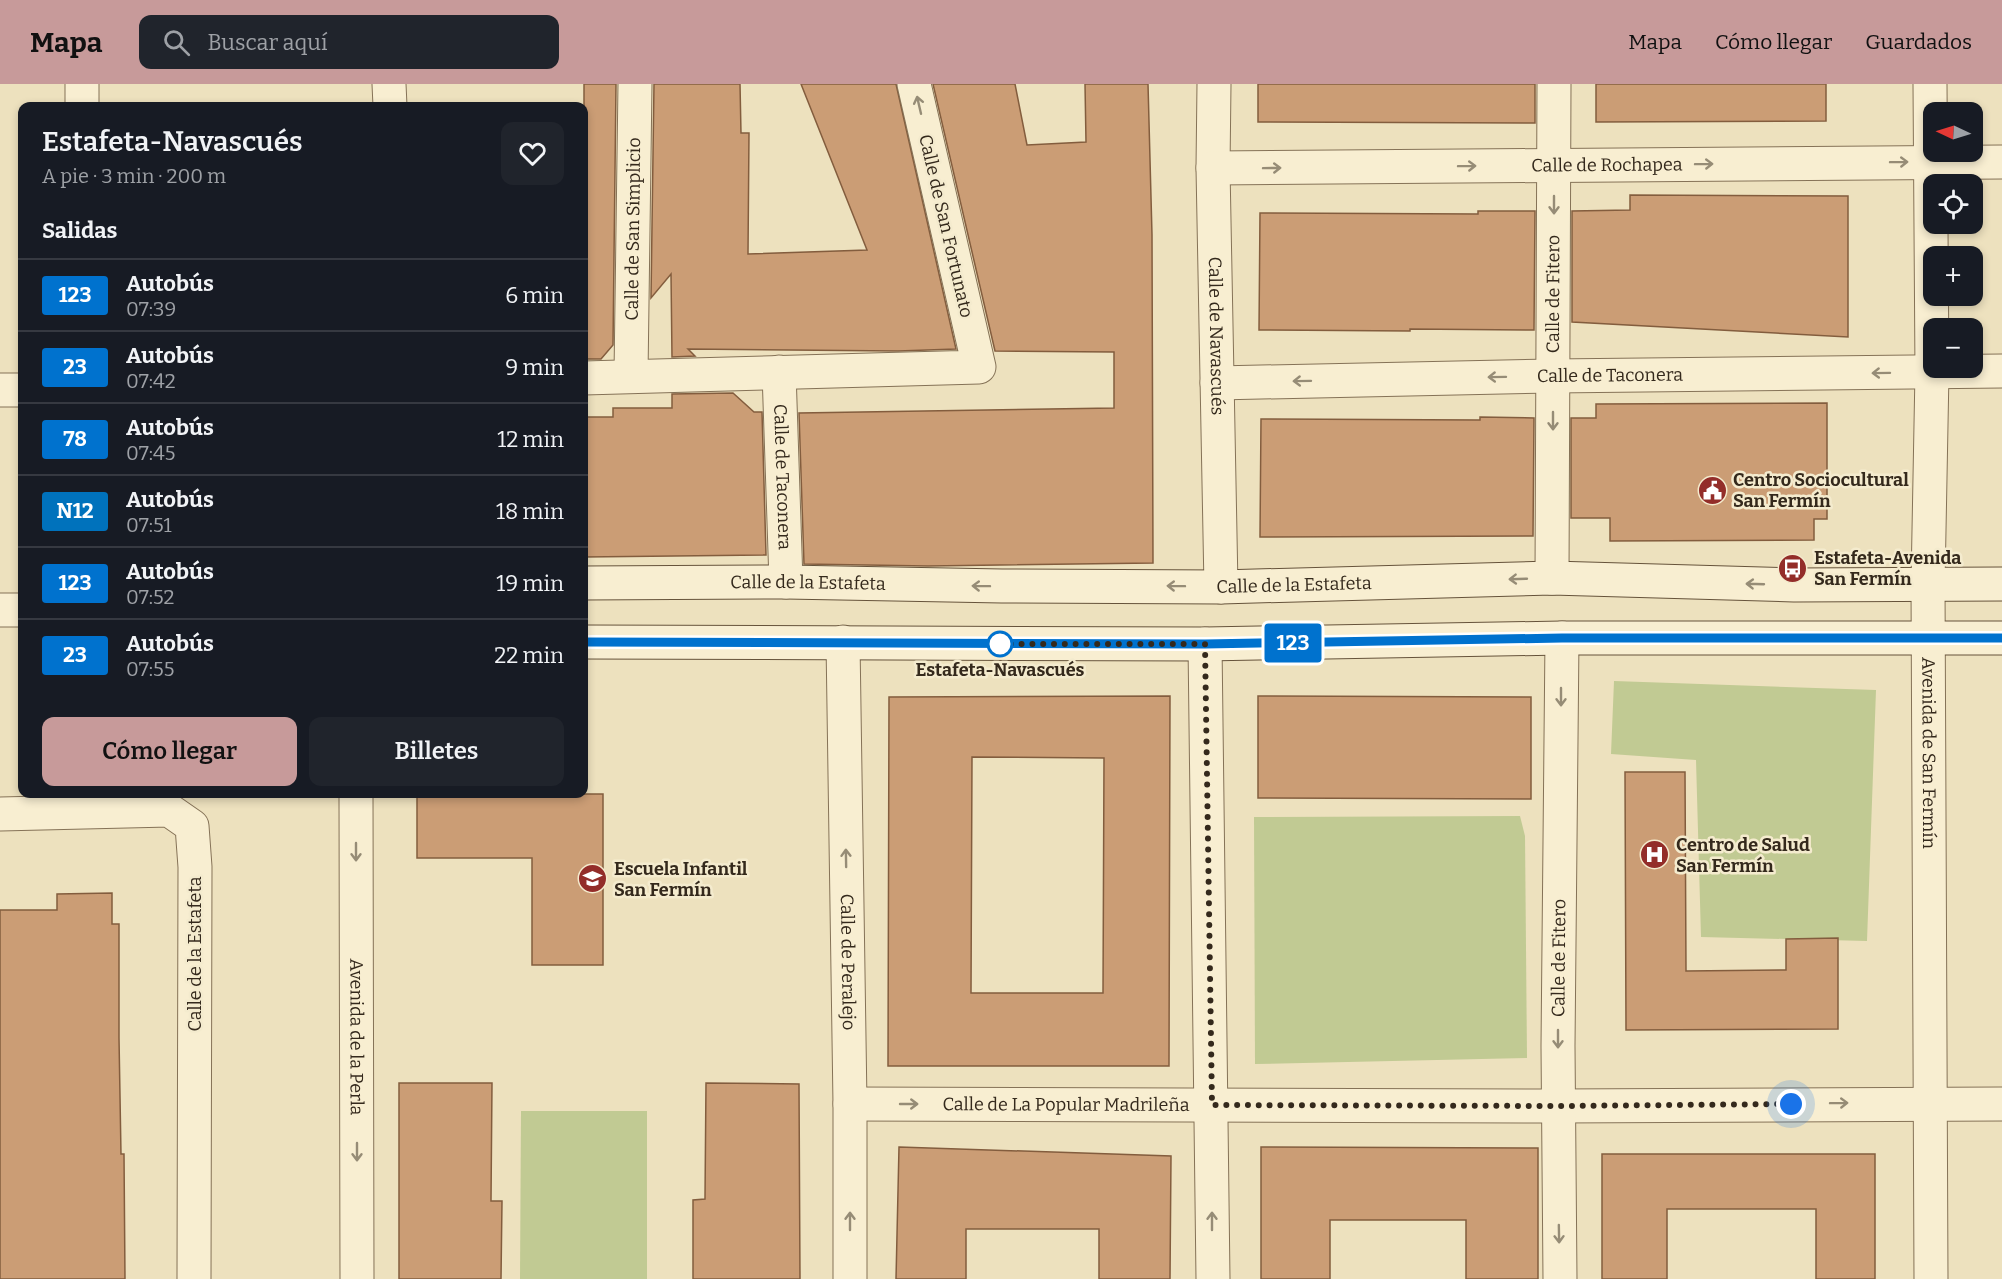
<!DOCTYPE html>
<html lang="es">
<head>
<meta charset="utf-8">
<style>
  :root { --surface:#171b24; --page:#20242c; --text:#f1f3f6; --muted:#9ea1a6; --line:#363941; --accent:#c79a9a }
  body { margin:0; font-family:Bitter,serif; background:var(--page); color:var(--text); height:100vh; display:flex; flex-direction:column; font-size:22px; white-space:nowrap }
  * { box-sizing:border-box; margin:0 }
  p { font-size:20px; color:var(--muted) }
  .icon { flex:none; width:33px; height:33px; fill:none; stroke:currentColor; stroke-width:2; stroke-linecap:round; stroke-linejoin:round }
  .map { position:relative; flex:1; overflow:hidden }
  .sheet { position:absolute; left:18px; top:18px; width:570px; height:696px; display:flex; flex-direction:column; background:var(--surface); border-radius:12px; box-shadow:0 3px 9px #0003 }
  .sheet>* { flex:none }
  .badge { padding:0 12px; border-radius:4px; font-size:21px; line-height:39px }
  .needle { width:39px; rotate:274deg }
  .buttons { position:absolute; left:1923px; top:18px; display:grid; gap:12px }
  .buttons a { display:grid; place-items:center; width:60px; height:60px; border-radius:12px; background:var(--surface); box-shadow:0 3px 9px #0003; font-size:30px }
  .you { position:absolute; width:30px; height:30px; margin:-15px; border:4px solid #fff; border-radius:50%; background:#1a73e8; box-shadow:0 0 0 9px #1a73e833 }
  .map>.badge { position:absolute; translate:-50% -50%; box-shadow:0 0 0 3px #fff }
  h2 { padding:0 24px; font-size:22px; line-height:54px }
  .round { display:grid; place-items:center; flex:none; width:63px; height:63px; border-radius:12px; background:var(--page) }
  .head { display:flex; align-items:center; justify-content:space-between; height:102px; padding:0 24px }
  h1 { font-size:28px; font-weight:600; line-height:45px }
  .action { display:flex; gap:12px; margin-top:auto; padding:12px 24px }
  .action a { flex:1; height:69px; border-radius:12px; background:var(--accent); color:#111; font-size:24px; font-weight:600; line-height:69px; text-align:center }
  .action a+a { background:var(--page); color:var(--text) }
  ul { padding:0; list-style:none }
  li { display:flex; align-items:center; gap:18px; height:72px; padding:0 24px; border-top:2px solid var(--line) }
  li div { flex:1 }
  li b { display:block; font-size:22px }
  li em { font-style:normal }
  li .badge { min-width:66px; font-weight:700; text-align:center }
  header { display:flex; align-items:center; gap:36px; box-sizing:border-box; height:84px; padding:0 30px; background:var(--accent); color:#111 }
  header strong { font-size:28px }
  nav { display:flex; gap:33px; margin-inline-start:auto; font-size:21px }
  .search { width:420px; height:54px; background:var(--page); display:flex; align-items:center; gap:15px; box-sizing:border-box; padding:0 21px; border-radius:12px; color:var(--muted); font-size:22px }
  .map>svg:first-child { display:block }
</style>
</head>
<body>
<header>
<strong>Mapa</strong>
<div class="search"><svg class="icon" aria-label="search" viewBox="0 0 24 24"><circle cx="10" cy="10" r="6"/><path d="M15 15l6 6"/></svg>Buscar aquí</div>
<nav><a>Mapa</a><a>Cómo llegar</a><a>Guardados</a></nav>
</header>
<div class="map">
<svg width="2002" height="1195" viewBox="0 0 2002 1195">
  <rect width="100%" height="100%" fill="#ede1be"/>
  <!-- green -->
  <g fill="#c1ca93">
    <polygon points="1614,597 1876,606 1867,857 1701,853 1696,676 1611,670"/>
    <polygon points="1520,732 1525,752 1527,974 1255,980 1254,733"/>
    <polygon points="521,1027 647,1027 647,1195 520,1195"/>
  </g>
  <!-- building -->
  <g fill="#cb9d75" stroke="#835d3e" stroke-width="1.5" fill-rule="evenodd">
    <polygon points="584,0 616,0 613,261 601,275 584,275"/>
    <polygon points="654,0 740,0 741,49 749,49 748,170 867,166 801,0 896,0 956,265 898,267 688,265 695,272 672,273 671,190 651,214"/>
    <polygon points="933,0 1015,0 1027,61 1086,58 1085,0 1148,0 1152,151 1153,479 928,482 804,480 799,329 1114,324 1114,268 995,267"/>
    <polygon points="1258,0 1535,0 1535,39 1258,38"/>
    <polygon points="1596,0 1826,0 1826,37 1596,38"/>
    <polygon points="1630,111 1848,112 1848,253 1572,238 1572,127 1630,126"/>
    <polygon points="1478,127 1535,127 1534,246 1410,245 1410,247 1259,246 1260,129 1478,130"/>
    <polygon points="733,309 754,328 762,328 766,471 584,473 584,333 613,333 613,324 672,324 672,310"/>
    <polygon points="1827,319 1827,435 1814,435 1814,456 1610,457 1610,434 1571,434 1571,334 1596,334 1596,320"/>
    <polygon points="1480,333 1534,334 1533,452 1260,453 1261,335 1480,336"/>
    <path d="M1170,612L1169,982H888L889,613ZM972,673L1104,674L1103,909H971Z"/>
    <polygon points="1258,612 1531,613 1531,715 1258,714"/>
    <polygon points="1625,688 1685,688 1686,887 1786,886 1786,855 1838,854 1838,945 1626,946"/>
    <polygon points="417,710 603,710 603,881 532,881 532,774 417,774"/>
    <polygon points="112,809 112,840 119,840 119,954 121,1070 124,1070 125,1195 0,1195 0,826 57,826 57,810"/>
    <polygon points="399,999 492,999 491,1117 502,1117 501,1195 399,1195"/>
    <polygon points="706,999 799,1000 800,1195 693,1195 693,1116 705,1115"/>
    <polygon points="899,1063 1171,1072 1170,1195 1099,1195 1099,1145 966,1145 966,1195 896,1195"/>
    <polygon points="1261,1063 1538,1064 1538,1195 1466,1195 1466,1136 1330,1136 1330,1195 1261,1195"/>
    <polygon points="1602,1070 1875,1070 1875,1195 1816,1195 1816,1125 1667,1125 1667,1195 1602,1195"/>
  </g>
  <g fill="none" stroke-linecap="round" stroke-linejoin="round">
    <defs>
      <g id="street">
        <polyline points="389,0 390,22"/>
        <path id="s1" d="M1214,0L1213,84L1221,503"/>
        <path id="s2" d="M1930,0L1932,288L1928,499L1931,1195"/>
        <polyline points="82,22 82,0"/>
        <path id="s3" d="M1213,84L2002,78"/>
        <path id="s4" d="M779,288L786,498"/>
        <path id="s5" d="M631,291L635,0"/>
        <polyline points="584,294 979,283 914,0"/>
        <path id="s6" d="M1217,299L1553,292L2002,287"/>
        <polyline points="0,306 22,306"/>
        <path id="s7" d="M1552,494L1554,0"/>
        <polyline points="0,526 22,526"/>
        <path id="s8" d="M843,558L850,1020V1195"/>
        <polyline points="1205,560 1213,1195"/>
        <path id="s9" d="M356,710L357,1195"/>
        <polyline points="0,730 169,726 192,742 195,783 194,1195"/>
        <path id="s10" d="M850,1020L1558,1022L2002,1020"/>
        <path id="s11" d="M1560,1195L1558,962L1562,554"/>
      </g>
      <g id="secondary">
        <path id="s12" d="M584,499L786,498L1002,502L1221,503L1552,494L1794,501L2002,500"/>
        <polyline points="584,558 1205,560 1562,554 2002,554"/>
      </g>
    </defs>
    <!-- street casing -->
    <use href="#street" stroke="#857257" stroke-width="35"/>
    <!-- secondary casing -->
    <use href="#secondary" stroke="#66533b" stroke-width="35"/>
    <!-- street -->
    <use href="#street" stroke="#f8eed1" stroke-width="33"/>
    <!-- secondary -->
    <use href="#secondary" stroke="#f8eed1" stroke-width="33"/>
  </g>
  <!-- one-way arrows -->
  <defs><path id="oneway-shaft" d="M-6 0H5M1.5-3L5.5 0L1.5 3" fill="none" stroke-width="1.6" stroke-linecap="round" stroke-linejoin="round" transform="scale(1.5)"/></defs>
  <g stroke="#968c76">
    <use href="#oneway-shaft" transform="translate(919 21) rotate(-103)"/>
    <use href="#oneway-shaft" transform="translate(1899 78) rotate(-1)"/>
    <use href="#oneway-shaft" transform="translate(1704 80) rotate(-1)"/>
    <use href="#oneway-shaft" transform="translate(1467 82) rotate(-1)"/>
    <use href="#oneway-shaft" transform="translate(1272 84) rotate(-1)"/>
    <use href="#oneway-shaft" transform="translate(1554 121) rotate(90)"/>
    <use href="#oneway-shaft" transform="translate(1881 289) rotate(179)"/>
    <use href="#oneway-shaft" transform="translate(1497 293) rotate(179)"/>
    <use href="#oneway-shaft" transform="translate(1302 297) rotate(179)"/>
    <use href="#oneway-shaft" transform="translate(1553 337) rotate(90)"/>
    <use href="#oneway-shaft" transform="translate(1518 495) rotate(178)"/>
    <use href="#oneway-shaft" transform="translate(1755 500) rotate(-178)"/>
    <use href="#oneway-shaft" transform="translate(981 502) rotate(-179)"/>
    <use href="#oneway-shaft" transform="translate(1176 502) rotate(-179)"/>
    <use href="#oneway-shaft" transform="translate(1561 613) rotate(90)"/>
    <use href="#oneway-shaft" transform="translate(356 768) rotate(90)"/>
    <use href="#oneway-shaft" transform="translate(846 774) rotate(-91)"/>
    <use href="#oneway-shaft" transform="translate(1558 955) rotate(90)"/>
    <use href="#oneway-shaft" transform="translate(1839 1019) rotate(-1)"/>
    <use href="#oneway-shaft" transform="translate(909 1020)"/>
    <use href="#oneway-shaft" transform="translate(357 1068) rotate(90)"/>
    <use href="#oneway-shaft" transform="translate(850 1137) rotate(-90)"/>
    <use href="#oneway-shaft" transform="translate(1212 1137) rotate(-90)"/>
    <use href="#oneway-shaft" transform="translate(1559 1150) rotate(89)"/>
  </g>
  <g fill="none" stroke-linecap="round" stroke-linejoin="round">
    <defs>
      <polyline id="line" points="584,558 1205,560 1562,554 2002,554"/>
    </defs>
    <!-- line casing -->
    <use href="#line" stroke="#fff" stroke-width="14"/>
    <!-- line -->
    <use href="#line" stroke="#0072ce" stroke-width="9"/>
    <!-- walk -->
    <polyline stroke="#34291c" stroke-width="6" stroke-dasharray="0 10.8" points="1000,560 1205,560 1212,1021 1558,1022 1791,1020"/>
  </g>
  <!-- icons -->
  <defs>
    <symbol id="civic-disc" viewBox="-11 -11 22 22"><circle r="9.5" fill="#932d29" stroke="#f4ebce"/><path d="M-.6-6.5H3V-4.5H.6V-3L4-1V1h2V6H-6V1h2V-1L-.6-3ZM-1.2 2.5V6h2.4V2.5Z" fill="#fff"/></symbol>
    <symbol id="bus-disc" viewBox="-11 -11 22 22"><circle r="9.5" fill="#932d29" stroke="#f4ebce"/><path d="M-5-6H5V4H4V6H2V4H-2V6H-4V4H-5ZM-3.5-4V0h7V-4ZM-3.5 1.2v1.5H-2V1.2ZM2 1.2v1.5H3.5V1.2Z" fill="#fff"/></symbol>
    <symbol id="hospital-disc" viewBox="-11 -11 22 22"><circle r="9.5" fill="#932d29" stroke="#f4ebce"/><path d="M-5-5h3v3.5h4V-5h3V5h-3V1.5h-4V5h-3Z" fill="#fff"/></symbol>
    <symbol id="school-disc" viewBox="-11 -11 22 22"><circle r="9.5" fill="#932d29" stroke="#f4ebce"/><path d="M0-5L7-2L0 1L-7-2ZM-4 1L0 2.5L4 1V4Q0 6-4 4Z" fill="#fff"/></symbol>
  </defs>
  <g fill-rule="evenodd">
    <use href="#civic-disc" x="1696" y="390" width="33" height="33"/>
    <use href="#bus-disc" x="1776" y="468" width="33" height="33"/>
    <use href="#hospital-disc" x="1638" y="754" width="33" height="33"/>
    <use href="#school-disc" x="576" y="778" width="33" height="33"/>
  </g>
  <!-- markers -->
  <circle fill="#fff" stroke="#0072ce" stroke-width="3" cx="1000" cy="560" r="12"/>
  <g text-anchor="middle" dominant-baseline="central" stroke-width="5" stroke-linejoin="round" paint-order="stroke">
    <!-- street labels -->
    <g font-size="18" fill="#34291c" stroke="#f4ebce">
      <text stroke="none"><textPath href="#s3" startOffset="394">Calle de Rochapea</textPath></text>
      <text transform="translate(946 142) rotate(77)">Calle de San Fortunato</text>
      <text stroke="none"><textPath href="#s5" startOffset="146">Calle de San Simplicio</textPath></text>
      <text stroke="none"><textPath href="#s7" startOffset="284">Calle de Fitero</textPath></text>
      <text stroke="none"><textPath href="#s1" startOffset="252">Calle de Navascués</textPath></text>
      <text stroke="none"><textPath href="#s6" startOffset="393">Calle de Taconera</textPath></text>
      <text stroke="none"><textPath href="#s4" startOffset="105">Calle de Taconera</textPath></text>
      <text stroke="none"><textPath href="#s12" startOffset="224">Calle de la Estafeta</textPath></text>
      <text stroke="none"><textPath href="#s12" startOffset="710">Calle de la Estafeta</textPath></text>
      <text stroke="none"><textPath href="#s2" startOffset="669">Avenida de San Fermín</textPath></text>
      <text transform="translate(195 870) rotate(-90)">Calle de la Estafeta</text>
      <text stroke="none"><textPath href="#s11" startOffset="321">Calle de Fitero</textPath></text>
      <text stroke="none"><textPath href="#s8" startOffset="320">Calle de Peralejo</textPath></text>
      <text stroke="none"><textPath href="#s9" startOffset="243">Avenida de la Perla</textPath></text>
      <text stroke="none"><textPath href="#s10" startOffset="216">Calle de La Popular Madrileña</textPath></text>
    </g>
    <!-- poi labels -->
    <g font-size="18" font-weight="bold" fill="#34291c" stroke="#f4ebce" text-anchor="start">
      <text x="1733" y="396">Centro Sociocultural<tspan x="1733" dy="21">San Fermín</tspan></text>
      <text x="1814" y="474">Estafeta-Avenida<tspan x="1814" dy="21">San Fermín</tspan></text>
      <text x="1676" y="761">Centro de Salud<tspan x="1676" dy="21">San Fermín</tspan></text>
      <text x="614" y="785">Escuela Infantil<tspan x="614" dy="21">San Fermín</tspan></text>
    </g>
    <!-- stop labels -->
    <g font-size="18" font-weight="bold" fill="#34291c" stroke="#f4ebce">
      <text x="1000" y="586">Estafeta-Navascués</text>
    </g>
  </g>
</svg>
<div class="buttons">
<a><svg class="needle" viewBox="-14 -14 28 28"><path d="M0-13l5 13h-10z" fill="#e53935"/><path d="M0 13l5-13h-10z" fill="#9ea1a6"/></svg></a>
<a><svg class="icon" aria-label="locate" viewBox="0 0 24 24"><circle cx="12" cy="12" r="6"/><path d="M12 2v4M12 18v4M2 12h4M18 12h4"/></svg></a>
<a>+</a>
<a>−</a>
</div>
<div class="you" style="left:1791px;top:1020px"></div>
<b class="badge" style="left:1293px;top:559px;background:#0072ce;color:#fff">123</b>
<section class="sheet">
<div class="head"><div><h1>Estafeta-Navascués</h1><p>A pie · 3 min · 200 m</p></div><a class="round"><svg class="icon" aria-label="heart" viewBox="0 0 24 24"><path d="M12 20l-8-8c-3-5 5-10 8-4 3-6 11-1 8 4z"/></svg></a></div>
<h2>Salidas</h2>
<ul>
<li><span class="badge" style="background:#0072ce;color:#fff">123</span><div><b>Autobús</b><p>07:39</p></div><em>6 min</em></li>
<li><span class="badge" style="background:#0072ce;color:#fff">23</span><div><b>Autobús</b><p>07:42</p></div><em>9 min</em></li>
<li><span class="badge" style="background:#0072ce;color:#fff">78</span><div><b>Autobús</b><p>07:45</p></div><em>12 min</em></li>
<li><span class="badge" style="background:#0072bc;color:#fff">N12</span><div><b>Autobús</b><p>07:51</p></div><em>18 min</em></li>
<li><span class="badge" style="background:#0072ce;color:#fff">123</span><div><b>Autobús</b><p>07:52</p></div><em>19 min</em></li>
<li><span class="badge" style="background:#0072ce;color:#fff">23</span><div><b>Autobús</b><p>07:55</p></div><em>22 min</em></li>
</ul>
<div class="action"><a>Cómo llegar</a><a>Billetes</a></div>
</section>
</div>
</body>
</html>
